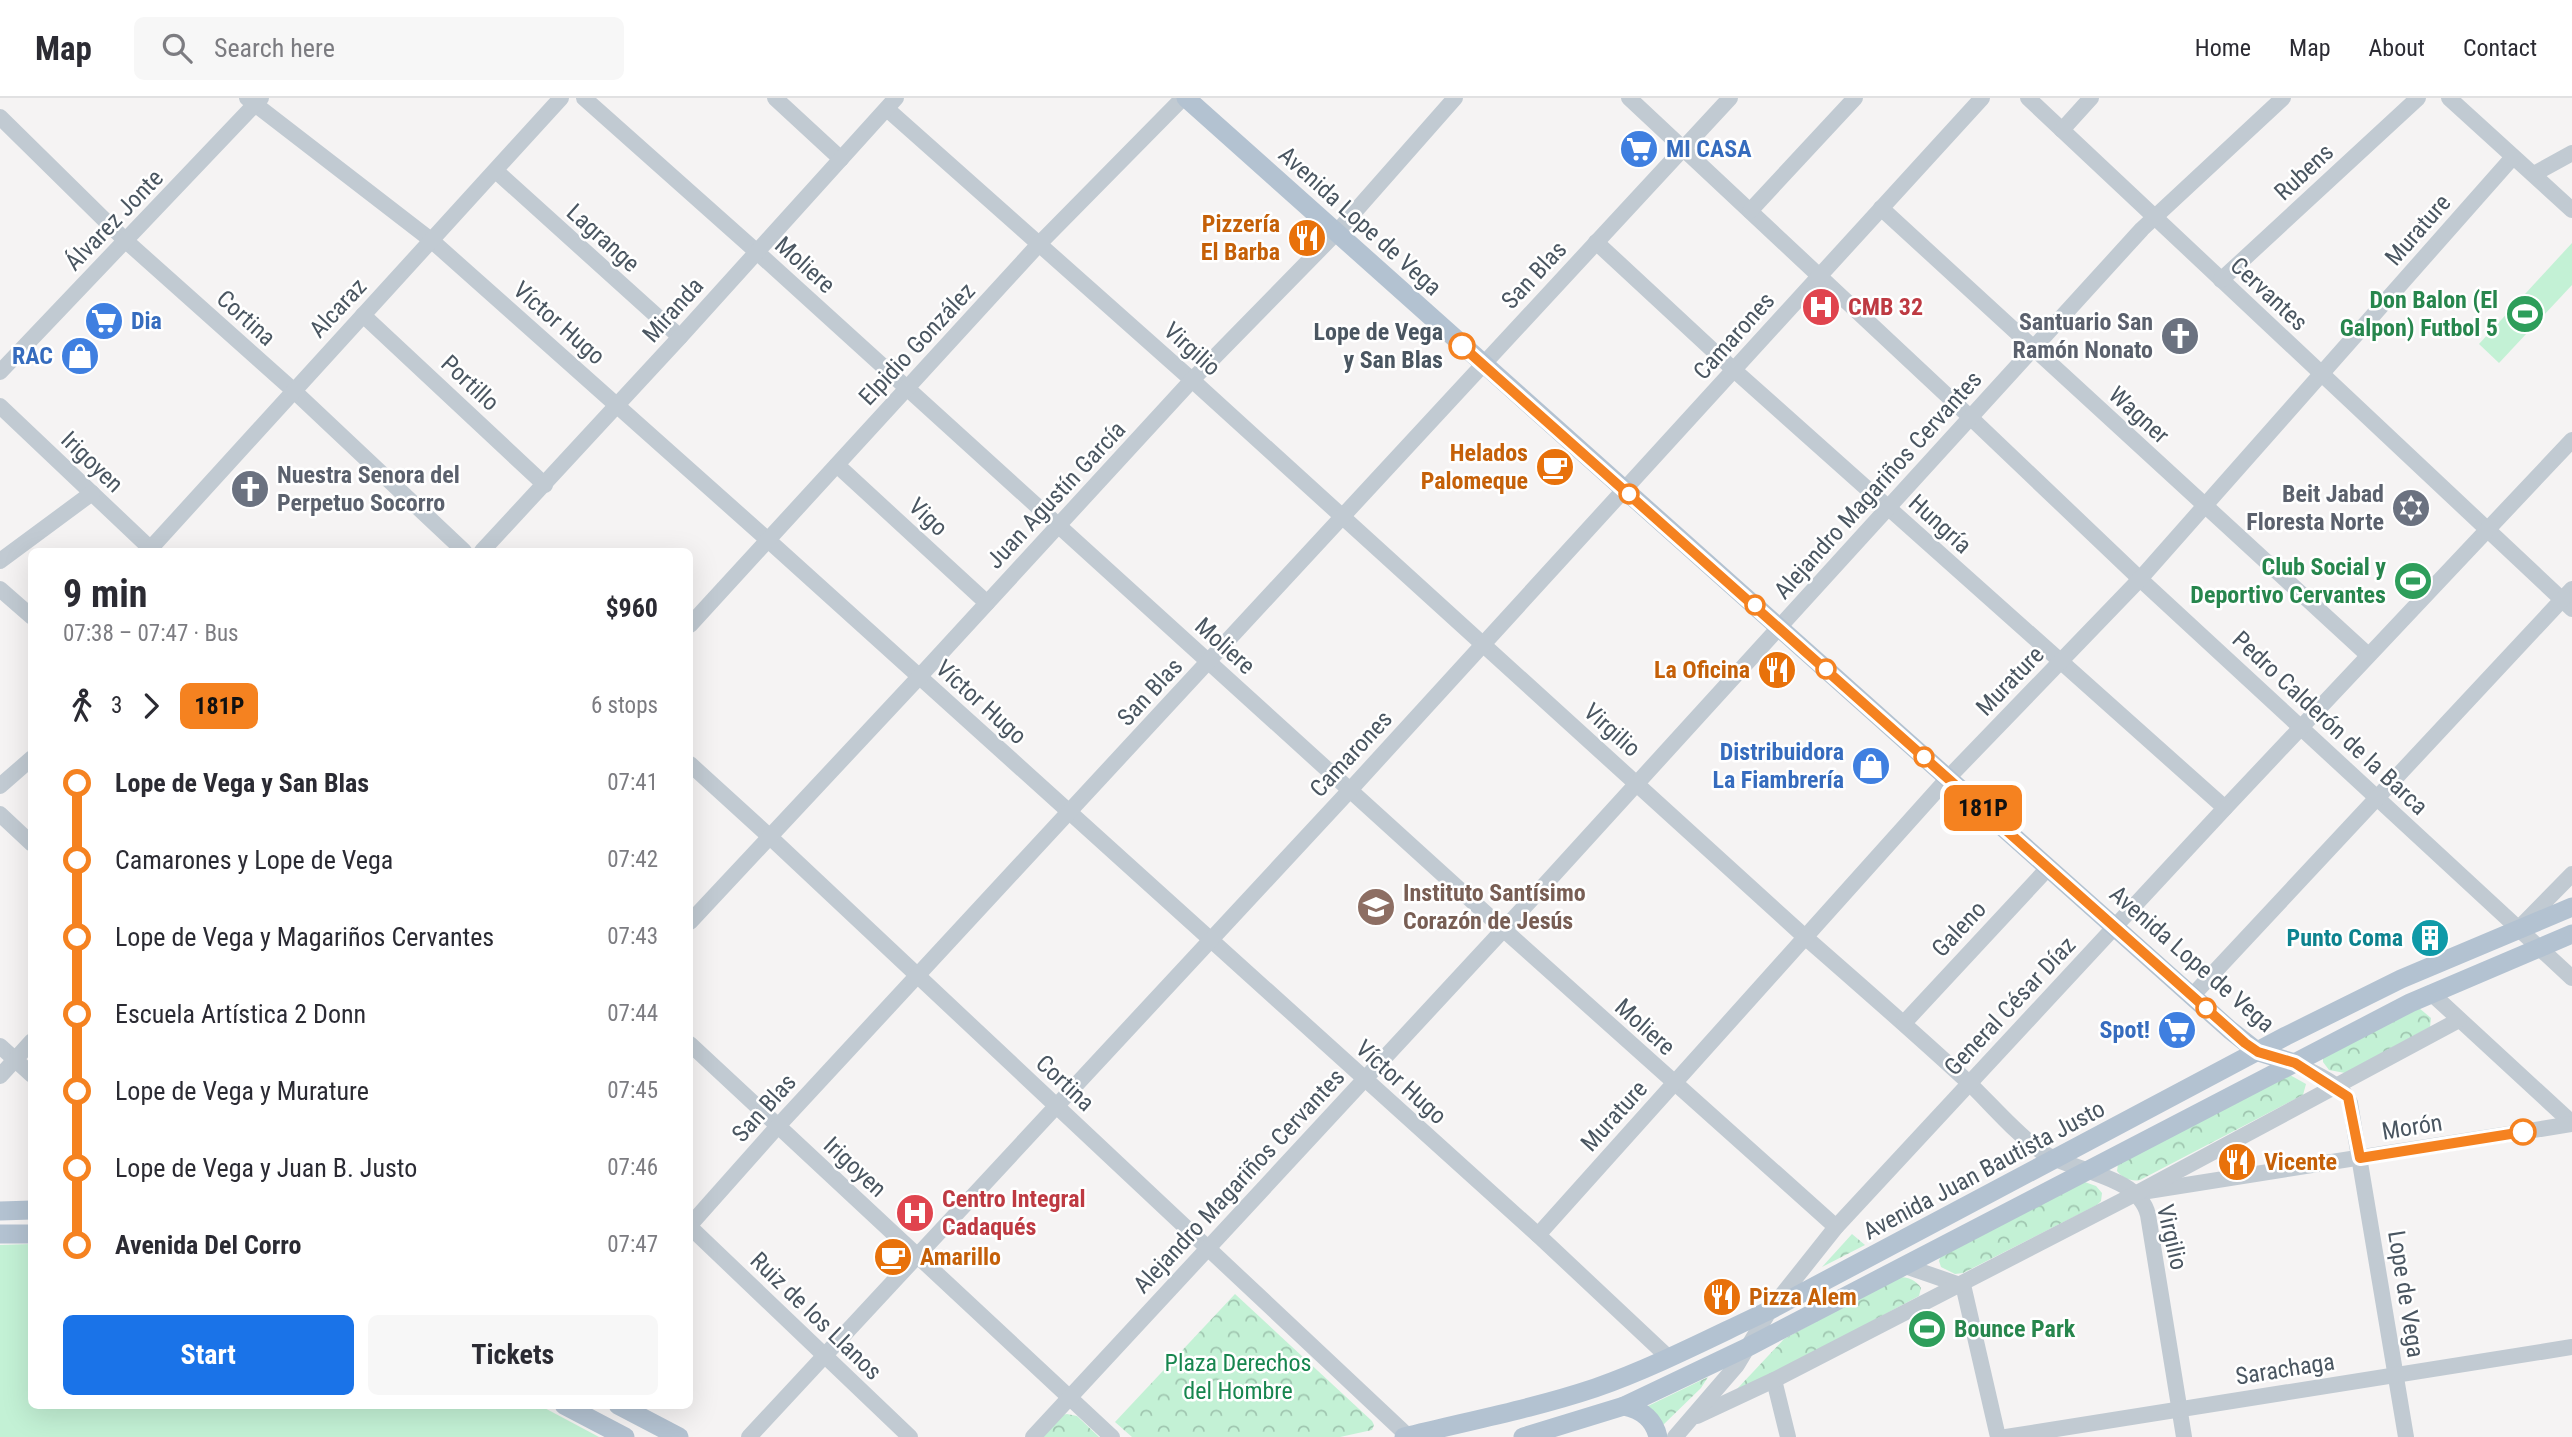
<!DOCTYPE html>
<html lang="en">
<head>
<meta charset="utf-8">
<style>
  :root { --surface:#fff; --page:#f7f7f7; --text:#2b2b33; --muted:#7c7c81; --line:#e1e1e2; --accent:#1a73e8 }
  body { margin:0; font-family:"Roboto Condensed",sans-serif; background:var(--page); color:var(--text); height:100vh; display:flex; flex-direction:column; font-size:26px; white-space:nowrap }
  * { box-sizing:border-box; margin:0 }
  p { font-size:23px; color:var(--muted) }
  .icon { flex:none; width:38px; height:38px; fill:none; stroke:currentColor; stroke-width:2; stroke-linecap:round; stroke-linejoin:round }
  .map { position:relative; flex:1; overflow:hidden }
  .panel { position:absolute; left:28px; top:450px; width:665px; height:861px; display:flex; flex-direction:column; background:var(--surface); border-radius:10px; box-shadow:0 7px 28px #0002 }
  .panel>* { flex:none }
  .badge { padding:0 14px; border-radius:10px; font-size:24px; line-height:46px }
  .map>.badge { position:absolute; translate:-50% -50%; box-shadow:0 0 0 4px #fff }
  .legs { display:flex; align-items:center; gap:10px; height:77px; padding:0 35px; font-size:23px }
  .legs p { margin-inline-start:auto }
  .headline { display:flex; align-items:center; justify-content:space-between; height:119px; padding:0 35px }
  h1 { font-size:38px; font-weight:700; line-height:52px }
  .button { display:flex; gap:14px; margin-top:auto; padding:14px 35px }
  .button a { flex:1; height:80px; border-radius:10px; background:var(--accent); color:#fff; font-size:28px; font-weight:700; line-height:80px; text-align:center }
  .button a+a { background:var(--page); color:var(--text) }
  ul { padding:0 35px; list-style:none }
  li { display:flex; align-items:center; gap:24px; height:77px; font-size:26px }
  li i { display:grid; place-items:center; width:10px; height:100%; margin:0 9px; background:currentColor }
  li i::after { content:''; width:18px; height:18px; margin:-9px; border:5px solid; border-radius:50%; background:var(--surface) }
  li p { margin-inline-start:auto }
  li:first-child i { background:linear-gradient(#0000 50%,currentColor 0) }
  li:last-child i { background:linear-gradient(currentColor 50%,#0000 0) }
  header { display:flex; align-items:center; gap:42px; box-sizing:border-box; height:98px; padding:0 35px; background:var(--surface); border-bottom:2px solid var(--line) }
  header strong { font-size:33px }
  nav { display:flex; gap:38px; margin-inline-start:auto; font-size:24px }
  .search { width:490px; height:63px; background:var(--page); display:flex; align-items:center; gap:18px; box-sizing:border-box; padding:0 24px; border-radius:10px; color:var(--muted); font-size:26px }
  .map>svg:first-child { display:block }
</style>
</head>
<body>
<header>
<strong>Map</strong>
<div class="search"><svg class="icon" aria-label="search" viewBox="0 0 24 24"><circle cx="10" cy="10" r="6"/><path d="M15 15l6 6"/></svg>Search here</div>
<nav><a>Home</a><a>Map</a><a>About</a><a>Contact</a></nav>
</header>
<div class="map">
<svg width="2572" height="1339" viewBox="0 0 2572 1339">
  <defs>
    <pattern id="park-crowns" width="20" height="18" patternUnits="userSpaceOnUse" patternTransform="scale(1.75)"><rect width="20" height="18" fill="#c3f1d5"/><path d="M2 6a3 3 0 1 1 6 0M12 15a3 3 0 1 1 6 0" fill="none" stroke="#a0c6b0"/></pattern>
  </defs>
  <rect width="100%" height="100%" fill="#f5f3f3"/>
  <!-- park -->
  <g fill="url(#park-crowns)">
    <polygon points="2419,910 2431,920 2430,929 2345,975 2329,972 2323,964 2323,958"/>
    <path d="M2290,977L2306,986L2303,997L2140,1082C2132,1084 2122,1080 2117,1073L2118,1066Z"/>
    <polygon points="2082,1083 2096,1088 2102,1095 2101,1103 2097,1107 1963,1175 1955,1176 1941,1169 1939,1163 1941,1157"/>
    <polygon points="1852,1136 1865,1147 1822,1169"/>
    <path d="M1898,1179C1908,1179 1916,1182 1921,1190L1919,1198L1760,1283L1737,1291L1784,1241Z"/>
    <polygon points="1235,1196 1372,1323 1374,1327 1372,1332 1340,1339 1132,1339 1115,1324"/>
    <polygon points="1708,1279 1701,1290 1662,1328 1648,1308"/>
    <polygon points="1067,1316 1077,1318 1099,1339 1041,1339 1062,1317"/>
  </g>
  <!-- pitch -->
  <g fill="#c3f1d5">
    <polygon points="2572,145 2572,187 2499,265 2479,246"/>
    <polygon points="31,1146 32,1307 539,1307 599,1339 0,1339 0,1147"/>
  </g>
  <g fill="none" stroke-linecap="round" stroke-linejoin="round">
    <!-- minor -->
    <g stroke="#c1cad2" stroke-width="16">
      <polyline points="247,0 431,142 768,442 1538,1137 1668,1259"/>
      <polyline points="584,0 757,154 1503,831 1836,1129"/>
      <polyline points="775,0 841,61"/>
      <polyline points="1629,0 1970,319 2140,481 2572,880"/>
      <polyline points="2028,0 2572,511"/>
      <polyline points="2449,0 2572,112"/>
      <path d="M887,11L1192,282L1805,839C1860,887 1915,935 1968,984C1990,1005 2018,1038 2042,1054C2070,1073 2139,1077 2148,1117L2184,1339"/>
      <polyline points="0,19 126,143 293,292 464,453"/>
      <polyline points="2062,32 2091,0"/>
      <polyline points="496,73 680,239"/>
      <polyline points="2534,76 2572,55"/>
      <polyline points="1881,110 2368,557"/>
      <polyline points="1750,113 1855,0"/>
      <polyline points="1596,144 1734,272 2225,710"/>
      <polyline points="2221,182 2418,0"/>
      <polyline points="363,217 545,387"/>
      <polyline points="0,274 261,0"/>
      <polyline points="0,308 153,453"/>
      <polyline points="837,367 987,505"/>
      <polyline points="150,451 561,0"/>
      <polyline points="482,453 680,239 896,0"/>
      <polyline points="0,463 92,395"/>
      <polyline points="0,491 32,519"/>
      <polyline points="690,527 1040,145 1183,0"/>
      <polyline points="690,666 769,738 1409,1339"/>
      <polyline points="0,688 32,660"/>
      <polyline points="0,716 32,746"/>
      <polyline points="690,824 920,578 1192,282 1336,135 1455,0"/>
      <polyline points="2520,829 2572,776"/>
      <polyline points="2431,895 2572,1025"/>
      <polyline points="2192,898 2572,491"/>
      <polyline points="1904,925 2049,769"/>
      <polyline points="690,946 1112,1339"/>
      <polyline points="0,948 32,977"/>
      <path d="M2295,965C2311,974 2344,986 2350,1005L2406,1339"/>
      <polyline points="0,978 32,943"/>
      <polyline points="2148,1093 2572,1026"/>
      <polyline points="690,1127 778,1028 1730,0"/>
      <polyline points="690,1129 910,1339"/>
      <polyline points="1538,1137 1948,680 2140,481 2513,59"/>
      <polyline points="1905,1168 1960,1187 1964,1191 1998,1339"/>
      <polyline points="1774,1282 1788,1339"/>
      <polyline points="1697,1318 1774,1282 2135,1096 2459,922"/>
      <polyline points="749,1339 1350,692 1982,0"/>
      <polyline points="1033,1339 1528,805 2142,131 2283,0"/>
      <polyline points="1675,1339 1737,1267 1770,1212 1836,1129 2225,710 2572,342"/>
      <polyline points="2006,1339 2572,1249"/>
    </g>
    <!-- major -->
    <g stroke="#b3c2d1" stroke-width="19">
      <polyline points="1186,0 2230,932 2258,954 2295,965"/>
      <polyline points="0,1113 32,1112"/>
      <polyline points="0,1136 32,1136"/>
      <polyline points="564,1307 625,1339"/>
      <polyline points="618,1307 679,1339"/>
      <path d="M1624,1308C1642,1312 1654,1321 1658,1339"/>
      <path d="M1404,1339C1468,1323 1532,1311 1595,1290C1655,1269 1712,1239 1770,1212L2286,938L2401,881L2572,809"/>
      <polyline points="1523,1339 1624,1308 1748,1249 2410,905 2572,836"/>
    </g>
  </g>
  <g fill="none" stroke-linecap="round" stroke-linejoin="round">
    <defs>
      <polyline id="line-1" points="1462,248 2245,945 2258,954 2295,965 2348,999 2360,1060 2523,1034"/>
    </defs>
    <!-- line-1 casing -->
    <use href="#line-1" stroke="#fff" stroke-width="16"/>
    <!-- line-1 -->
    <use href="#line-1" stroke="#f58220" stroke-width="10"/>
  </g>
  <!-- icons -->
  <defs>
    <symbol id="supermarket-disc" viewBox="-11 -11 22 22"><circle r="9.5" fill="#3f7fe0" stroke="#fff"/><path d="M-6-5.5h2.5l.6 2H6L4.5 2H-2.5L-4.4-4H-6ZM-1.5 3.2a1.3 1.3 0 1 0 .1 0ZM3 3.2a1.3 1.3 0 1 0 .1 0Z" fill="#fff"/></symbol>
    <symbol id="restaurant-disc" viewBox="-11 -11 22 22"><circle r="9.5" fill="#e8710a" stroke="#fff"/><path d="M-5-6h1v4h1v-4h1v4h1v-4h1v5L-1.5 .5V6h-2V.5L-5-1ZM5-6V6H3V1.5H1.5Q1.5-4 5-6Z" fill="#fff"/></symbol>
    <symbol id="hospital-disc" viewBox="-11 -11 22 22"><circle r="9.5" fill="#e0444e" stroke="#fff"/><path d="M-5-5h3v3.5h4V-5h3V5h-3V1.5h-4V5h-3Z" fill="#fff"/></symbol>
    <symbol id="stadium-disc" viewBox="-11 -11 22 22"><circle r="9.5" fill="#2e9e5b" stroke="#fff"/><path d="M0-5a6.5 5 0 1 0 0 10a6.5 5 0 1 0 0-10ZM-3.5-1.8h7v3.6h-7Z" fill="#fff"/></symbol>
    <symbol id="church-disc" viewBox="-11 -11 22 22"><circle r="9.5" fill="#6b7280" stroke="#fff"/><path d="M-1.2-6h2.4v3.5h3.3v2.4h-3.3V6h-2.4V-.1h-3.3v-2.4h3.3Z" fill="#fff"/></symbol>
    <symbol id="shop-disc" viewBox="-11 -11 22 22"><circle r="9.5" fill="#3f7fe0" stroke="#fff"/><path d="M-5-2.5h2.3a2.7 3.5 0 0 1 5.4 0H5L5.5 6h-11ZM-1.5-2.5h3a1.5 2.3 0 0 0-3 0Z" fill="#fff"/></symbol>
    <symbol id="cafe-disc" viewBox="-11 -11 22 22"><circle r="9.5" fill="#e8710a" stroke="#fff"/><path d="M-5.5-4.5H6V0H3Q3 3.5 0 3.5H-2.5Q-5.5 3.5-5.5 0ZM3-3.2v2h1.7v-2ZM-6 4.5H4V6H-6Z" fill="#fff"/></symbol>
    <symbol id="synagogue-disc" viewBox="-11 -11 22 22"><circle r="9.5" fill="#6b7280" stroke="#fff"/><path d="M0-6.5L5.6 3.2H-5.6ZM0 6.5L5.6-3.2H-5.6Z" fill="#fff"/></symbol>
    <symbol id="school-disc" viewBox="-11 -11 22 22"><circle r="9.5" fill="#8d6e63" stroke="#fff"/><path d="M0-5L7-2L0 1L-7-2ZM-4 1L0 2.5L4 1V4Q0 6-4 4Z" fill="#fff"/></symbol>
    <symbol id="building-disc" viewBox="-11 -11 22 22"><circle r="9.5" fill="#0f9aa8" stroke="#fff"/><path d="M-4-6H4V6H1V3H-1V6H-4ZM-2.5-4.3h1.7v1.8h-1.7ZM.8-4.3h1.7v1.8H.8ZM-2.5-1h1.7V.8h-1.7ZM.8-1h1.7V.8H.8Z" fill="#fff"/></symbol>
  </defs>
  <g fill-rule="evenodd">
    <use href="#supermarket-disc" x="1617" y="29" width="44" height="44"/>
    <use href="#restaurant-disc" x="1285" y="118" width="44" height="44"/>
    <use href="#hospital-disc" x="1799" y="187" width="44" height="44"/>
    <use href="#stadium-disc" x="2503" y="194" width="44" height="44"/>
    <use href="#supermarket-disc" x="82" y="201" width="44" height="44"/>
    <use href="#church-disc" x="2158" y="216" width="44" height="44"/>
    <use href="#shop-disc" x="58" y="236" width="44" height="44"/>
    <use href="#cafe-disc" x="1533" y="347" width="44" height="44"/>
    <use href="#church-disc" x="228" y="369" width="44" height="44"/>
    <use href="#synagogue-disc" x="2389" y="388" width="44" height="44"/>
    <use href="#stadium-disc" x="2391" y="461" width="44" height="44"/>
    <use href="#restaurant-disc" x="1755" y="550" width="44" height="44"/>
    <use href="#shop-disc" x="1849" y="646" width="44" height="44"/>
    <use href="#school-disc" x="1354" y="787" width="44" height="44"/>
    <use href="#building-disc" x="2408" y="818" width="44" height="44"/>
    <use href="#supermarket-disc" x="2155" y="910" width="44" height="44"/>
    <use href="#restaurant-disc" x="2215" y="1042" width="44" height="44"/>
    <use href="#hospital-disc" x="893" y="1093" width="44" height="44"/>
    <use href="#cafe-disc" x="871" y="1137" width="44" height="44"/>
    <use href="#restaurant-disc" x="1700" y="1177" width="44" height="44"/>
    <use href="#stadium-disc" x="1905" y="1209" width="44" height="44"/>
  </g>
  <!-- markers -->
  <g fill="#fff" stroke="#f58220" stroke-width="3.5">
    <circle cx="1462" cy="248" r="12"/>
    <circle cx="1629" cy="396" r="9"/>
    <circle cx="1755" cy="507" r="9"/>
    <circle cx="1826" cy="571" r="9"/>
    <circle cx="1924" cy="659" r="9"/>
    <circle cx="2206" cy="910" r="9"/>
    <circle cx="2523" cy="1034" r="12"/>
  </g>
  <g text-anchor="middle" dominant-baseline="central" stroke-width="5" stroke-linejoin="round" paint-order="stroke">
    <!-- shop labels -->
    <g font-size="24" font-weight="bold" fill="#366cbe" stroke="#fff" text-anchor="end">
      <text x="1666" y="51" text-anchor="start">MI CASA</text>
      <text x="131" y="223" text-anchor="start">Dia</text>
      <text x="53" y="258">RAC</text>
      <text x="1844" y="654">Distribuidora<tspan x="1844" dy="28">La Fiambrería</tspan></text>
      <text x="2150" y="932">Spot!</text>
    </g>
    <!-- street labels -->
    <g font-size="24" fill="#4a5661" stroke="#fff">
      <text transform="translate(2304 74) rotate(-43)">Rubens</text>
      <text transform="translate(114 122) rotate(-46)">Álvarez Jonte</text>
      <text transform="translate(1360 123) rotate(42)">Avenida Lope de Vega</text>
      <text transform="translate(2418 132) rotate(-49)">Murature</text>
      <text transform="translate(603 140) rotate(42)">Lagrange</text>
      <text transform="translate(805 167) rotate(42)">Moliere</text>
      <text transform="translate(1534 177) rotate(-47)">San Blas</text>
      <text transform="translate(2269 196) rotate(43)">Cervantes</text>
      <text transform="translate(338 210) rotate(-47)">Alcaraz</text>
      <text transform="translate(673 212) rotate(-48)">Miranda</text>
      <text transform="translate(246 220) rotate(42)">Cortina</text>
      <text transform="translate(559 225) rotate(41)">Víctor Hugo</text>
      <text transform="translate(1734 238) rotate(-48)">Camarones</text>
      <text transform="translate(917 246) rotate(-47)">Elpidio González</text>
      <text transform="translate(1192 251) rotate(42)">Virgilio</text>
      <text transform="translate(470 285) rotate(43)">Portillo</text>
      <text transform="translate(2139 317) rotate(42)">Wagner</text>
      <text transform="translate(92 364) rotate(44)">Irigoyen</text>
      <text transform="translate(1878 387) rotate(-48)">Alejandro Magariños Cervantes</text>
      <text transform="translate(1056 397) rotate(-47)">Juan Agustín García</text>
      <text transform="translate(928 419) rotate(43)">Vigo</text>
      <text transform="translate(1940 426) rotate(42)">Hungría</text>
      <text transform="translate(1225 548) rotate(42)">Moliere</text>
      <text transform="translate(2010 583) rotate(-46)">Murature</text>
      <text transform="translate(1150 594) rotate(-47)">San Blas</text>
      <text transform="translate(981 604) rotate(42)">Víctor Hugo</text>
      <text transform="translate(2330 625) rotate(43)">Pedro Calderón de la Barca</text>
      <text transform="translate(1612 632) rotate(42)">Virgilio</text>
      <text transform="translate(1351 656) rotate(-47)">Camarones</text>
      <text transform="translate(1959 831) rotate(-47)">Galeno</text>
      <text transform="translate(2192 861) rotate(41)">Avenida Lope de Vega</text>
      <text transform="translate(2010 908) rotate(-47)">General César Díaz</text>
      <text transform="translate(1645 929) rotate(42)">Moliere</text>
      <text transform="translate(1401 984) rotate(42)">Víctor Hugo</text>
      <text transform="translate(1065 985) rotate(43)">Cortina</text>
      <text transform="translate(764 1010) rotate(-48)">San Blas</text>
      <text transform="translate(1614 1018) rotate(-48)">Murature</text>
      <text transform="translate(2412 1029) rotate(-9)">Morón</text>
      <text transform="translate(855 1069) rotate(43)">Irigoyen</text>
      <text transform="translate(1984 1072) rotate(-28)">Avenida Juan Bautista Justo</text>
      <text transform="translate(1239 1083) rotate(-47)">Alejandro Magariños Cervantes</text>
      <text transform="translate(2172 1139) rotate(77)">Virgilio</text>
      <text transform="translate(2406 1196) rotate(81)">Lope de Vega</text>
      <text transform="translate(816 1218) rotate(44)">Ruiz de los Llanos</text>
      <text transform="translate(2285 1271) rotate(-9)">Sarachaga</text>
    </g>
    <!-- food labels -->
    <g font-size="24" font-weight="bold" fill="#c56008" stroke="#fff" text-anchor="end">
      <text x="1280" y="126">Pizzería<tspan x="1280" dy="28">El Barba</tspan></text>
      <text x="1528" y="355">Helados<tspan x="1528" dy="28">Palomeque</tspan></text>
      <text x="1750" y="572">La Oficina</text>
      <text x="2264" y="1064" text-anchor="start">Vicente</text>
      <text x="920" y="1159" text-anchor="start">Amarillo</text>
      <text x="1749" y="1199" text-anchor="start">Pizza Alem</text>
    </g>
    <!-- leisure labels -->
    <g font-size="24" font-weight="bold" fill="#27864d" stroke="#fff" text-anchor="end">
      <text x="2498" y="202">Don Balon (El<tspan x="2498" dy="28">Galpon) Futbol 5</tspan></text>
      <text x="2386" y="469">Club Social y<tspan x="2386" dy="28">Deportivo Cervantes</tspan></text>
      <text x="1954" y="1231" text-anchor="start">Bounce Park</text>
    </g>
    <!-- health labels -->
    <g font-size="24" font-weight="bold" fill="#be3a42" stroke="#fff" text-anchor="start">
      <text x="1848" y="209">CMB 32</text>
      <text x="942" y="1101">Centro Integral<tspan x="942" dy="28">Cadaqués</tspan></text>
    </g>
    <!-- worship labels -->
    <g font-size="24" font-weight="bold" fill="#5b616d" stroke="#fff" text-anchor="end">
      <text x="2153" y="224">Santuario San<tspan x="2153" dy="28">Ramón Nonato</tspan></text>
      <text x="277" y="377" text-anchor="start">Nuestra Senora del<tspan x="277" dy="28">Perpetuo Socorro</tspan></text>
      <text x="2384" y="396">Beit Jabad<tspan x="2384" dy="28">Floresta Norte</tspan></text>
    </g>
    <!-- stop labels -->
    <g font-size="24" font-weight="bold" fill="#4a5661" stroke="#fff" text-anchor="end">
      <text x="1443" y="234">Lope de Vega<tspan x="1443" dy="28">y San Blas</tspan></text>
    </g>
    <!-- education labels -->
    <g font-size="24" font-weight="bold" fill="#785e54" stroke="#fff" text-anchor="start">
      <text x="1403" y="795">Instituto Santísimo<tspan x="1403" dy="28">Corazón de Jesús</tspan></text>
    </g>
    <!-- culture labels -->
    <g font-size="24" font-weight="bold" fill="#0d838f" stroke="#fff" text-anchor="end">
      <text x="2403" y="840">Punto Coma</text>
    </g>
    <!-- park labels -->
    <g font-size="24" fill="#17864f" stroke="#fff">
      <text x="1238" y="1265">Plaza Derechos<tspan x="1238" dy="28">del Hombre</tspan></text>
    </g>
  </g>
</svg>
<b class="badge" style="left:1983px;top:710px;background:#f58220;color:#111">181P</b>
<section class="panel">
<div class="headline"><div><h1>9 min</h1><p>07:38 – 07:47 · Bus</p></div><b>$960</b></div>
<div class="legs"><svg class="icon" aria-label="walk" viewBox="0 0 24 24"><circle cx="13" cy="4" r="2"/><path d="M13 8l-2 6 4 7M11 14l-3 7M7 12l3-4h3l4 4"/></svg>3<svg class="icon" aria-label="forward" viewBox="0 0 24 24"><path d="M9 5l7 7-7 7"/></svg><b class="badge" style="background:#f58220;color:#111">181P</b><p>6 stops</p></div>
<ul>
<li><i style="color:#f58220"></i><b>Lope de Vega y San Blas</b><p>07:41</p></li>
<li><i style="color:#f58220"></i><span>Camarones y Lope de Vega</span><p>07:42</p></li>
<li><i style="color:#f58220"></i><span>Lope de Vega y Magariños Cervantes</span><p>07:43</p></li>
<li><i style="color:#f58220"></i><span>Escuela Artística 2 Donn</span><p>07:44</p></li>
<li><i style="color:#f58220"></i><span>Lope de Vega y Murature</span><p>07:45</p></li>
<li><i style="color:#f58220"></i><span>Lope de Vega y Juan B. Justo</span><p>07:46</p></li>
<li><i style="color:#f58220"></i><b>Avenida Del Corro</b><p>07:47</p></li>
</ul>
<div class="button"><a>Start</a><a>Tickets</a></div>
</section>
</div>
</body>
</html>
